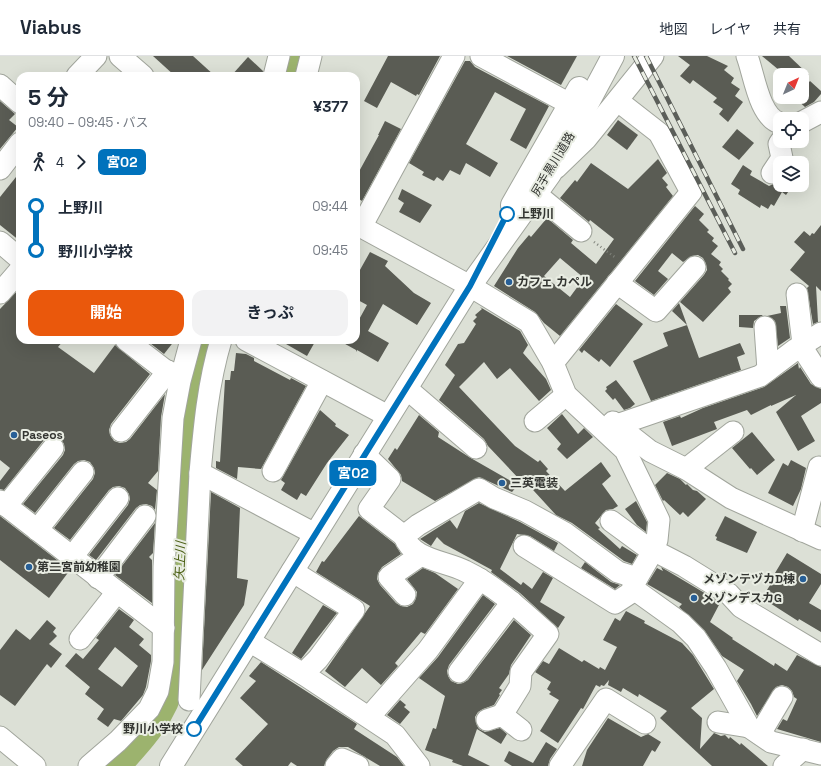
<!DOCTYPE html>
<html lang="ja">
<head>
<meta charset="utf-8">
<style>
  :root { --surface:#fff; --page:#f2f2f3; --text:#1f2937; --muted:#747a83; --line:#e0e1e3; --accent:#ea580c }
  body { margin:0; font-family:"Space Grotesk","Noto Sans JP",sans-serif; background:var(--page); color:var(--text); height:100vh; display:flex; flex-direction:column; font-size:15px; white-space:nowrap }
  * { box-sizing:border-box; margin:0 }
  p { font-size:13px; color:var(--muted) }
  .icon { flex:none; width:22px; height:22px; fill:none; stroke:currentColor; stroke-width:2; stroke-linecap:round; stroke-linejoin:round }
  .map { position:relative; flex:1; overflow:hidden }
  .sheet { position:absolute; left:16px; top:16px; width:344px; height:272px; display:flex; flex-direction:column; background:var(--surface); border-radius:12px; box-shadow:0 4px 16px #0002 }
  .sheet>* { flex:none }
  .badge { padding:0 8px; border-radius:6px; font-size:14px; line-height:26px }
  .needle { width:26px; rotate:43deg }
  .buttons { position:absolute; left:773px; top:12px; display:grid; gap:8px }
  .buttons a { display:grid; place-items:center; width:36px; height:36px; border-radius:8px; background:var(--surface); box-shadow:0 4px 16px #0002; font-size:20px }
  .map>.badge { position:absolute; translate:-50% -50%; box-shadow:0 0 0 2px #fff }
  .legs { display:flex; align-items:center; gap:6px; height:44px; padding:0 12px; font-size:13px }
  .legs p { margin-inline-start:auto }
  .overview { display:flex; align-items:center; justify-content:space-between; height:68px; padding:0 12px }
  h1 { font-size:22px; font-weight:700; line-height:30px }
  .cta { display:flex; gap:8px; margin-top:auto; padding:8px 12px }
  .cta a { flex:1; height:46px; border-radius:12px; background:var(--accent); color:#fff; font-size:16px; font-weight:700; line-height:46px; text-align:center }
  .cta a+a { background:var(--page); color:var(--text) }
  ul { padding:0 12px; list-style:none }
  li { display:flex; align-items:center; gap:14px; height:44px; font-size:15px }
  li i { display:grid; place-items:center; width:6px; height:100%; margin:0 5px; background:currentColor }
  li i::after { content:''; width:10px; height:10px; margin:-5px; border:3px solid; border-radius:50%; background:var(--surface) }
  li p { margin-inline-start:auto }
  li:first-child i { background:linear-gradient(#0000 50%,currentColor 0) }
  li:last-child i { background:linear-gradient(currentColor 50%,#0000 0) }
  header { display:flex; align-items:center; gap:24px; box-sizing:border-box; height:56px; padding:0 20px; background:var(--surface); border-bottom:1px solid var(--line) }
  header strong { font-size:19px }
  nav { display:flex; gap:22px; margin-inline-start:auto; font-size:14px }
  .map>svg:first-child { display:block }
</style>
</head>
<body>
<header>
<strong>Viabus</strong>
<nav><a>地図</a><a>レイヤ</a><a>共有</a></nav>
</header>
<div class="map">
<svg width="821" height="710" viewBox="0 0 821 710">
  <rect width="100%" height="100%" fill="#dce0d6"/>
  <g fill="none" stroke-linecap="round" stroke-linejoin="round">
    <!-- river -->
    <g stroke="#9cb36e" stroke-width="26">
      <polyline points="289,20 294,0"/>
      <path d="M118,710C150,674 171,653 177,603C181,500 179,384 205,284"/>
    </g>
  </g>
  <!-- building -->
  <g fill="#5a5c54" fill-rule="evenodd">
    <polygon points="153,0 193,0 215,20 175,20"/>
    <polygon points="388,0 440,0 419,39 417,38 416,40 391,26 377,52 364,45"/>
    <polygon points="507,0 577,0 561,29"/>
    <polygon points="678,0 707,0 728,10 724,14 734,22 731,27 740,33 735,40 743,46 728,66 719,58 723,53 713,46 717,42 693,24 690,28 680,20 690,9"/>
    <polygon points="762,0 789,0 809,19 785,19"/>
    <polygon points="248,1 263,15 262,20 231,20"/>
    <polygon points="465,5 470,5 475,11 549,50 526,93 510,84 526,53 495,36 466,88 498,107 490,121 466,107 460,119 450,114 443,125 437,121 434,125 422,119 424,116 409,107"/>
    <polygon points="810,25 821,35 821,38 814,46 805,51 795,42 802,41 802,34"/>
    <polygon points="0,45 15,58 9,64 18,71 0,93"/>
    <polygon points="618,64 638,79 627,94 607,79"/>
    <polygon points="385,65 401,73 362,145 356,141 356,121 379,79 378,79"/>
    <polygon points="737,73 754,87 739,104 722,91"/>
    <path d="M658,103L667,117L662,122L668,129L666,131L673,140L560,280L544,267L535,256L494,230L518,192L529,179L531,181L547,162L573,184L571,187L596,208L614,183L590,164L589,166L560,142L575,124L577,126L591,107L628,133ZM560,202L584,222L570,241L544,220Z"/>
    <polygon points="743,109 752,115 750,119 769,130 780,125 780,129 793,129 786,139 782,136 774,150 771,148 768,153 761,149 760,152 738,138 740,134 731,128"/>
    <polygon points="20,116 20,185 0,169 0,141"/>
    <polygon points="402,133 432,149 420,167 399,156 404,147 398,143"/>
    <polygon points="695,150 704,158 699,164 709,174 707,176 714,182 712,185 718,190 711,198 721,206 719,209 723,213 721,215 729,223 728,224 732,228 728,232 731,236 703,266 680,246 704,219 707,214 706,208 703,202 698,199 692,200 683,206 672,197 658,215 668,223 654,239 635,225"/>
    <polygon points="821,169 821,235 816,230 818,266 813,268 807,232 809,230 790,214 805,196 794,186 804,175 810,180 812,177 814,178"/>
    <polygon points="370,196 388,205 385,210 414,237 431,247 417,269 383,248 368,275 389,287 378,306 357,294 356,296 356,294 338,284 356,284 356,269 367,249 356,243 356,221"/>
    <polygon points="20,232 20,284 64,284 58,291 94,317 115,289 150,318 111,368 109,374 110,379 114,385 120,387 126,386 130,383 165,338 161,361 158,415 148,427 157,434 155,454 152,450 146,448 140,449 136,452 96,504 89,499 128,449 130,443 129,438 125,432 119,430 113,431 109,434 70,484 54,472 93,423 95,417 94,412 90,406 84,404 78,405 74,408 35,457 23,448 63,399 65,394 64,388 60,382 55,380 49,381 44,384 4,434 0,433 0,425 10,412 0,404 0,253"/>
    <polygon points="679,247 699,302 740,287 745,298 737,301 741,314 651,345 633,305 668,290 663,277 687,269 672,255"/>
    <polygon points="616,248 643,268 610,311 601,303 599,306 584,294 582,297 579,294"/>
    <polygon points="780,250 786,250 790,282 778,290 775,265 767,260 781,257"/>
    <polygon points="480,251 520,275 528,289 523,297 546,323 551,334 539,345 510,312 497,323 484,306 459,331 515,390 538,406 540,404 548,413 546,415 565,435 601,406 611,420 602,428 618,450 613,453 606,454 595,467 600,472 598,473 620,493 622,490 637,499 632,508 624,505 572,467 556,459 523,423 521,425 488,390 484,383 439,344 455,319 445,309 458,288 464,287 476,268 473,265 477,261 475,259 482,253"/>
    <polygon points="739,259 763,259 754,265 753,272 739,271"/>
    <polygon points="146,284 175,284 164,298"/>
    <polygon points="279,284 316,284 307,300"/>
    <polygon points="236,297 246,298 254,302 254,305 290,324 291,322 306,330 261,413 238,411 237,423 216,412 216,405 220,406 225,324 230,324 231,315 234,315"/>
    <polygon points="798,307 799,313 800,311 811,328 821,333 821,347 801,360 815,385 798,395 776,356 796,339 771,350 771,349 751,359 747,354 714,366 717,373 672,390 663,366 680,360 681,362 703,352 764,331"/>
    <polygon points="616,324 635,348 630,352 624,354 615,342 613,344 605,335 607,333 606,331"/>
    <polygon points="320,354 336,368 335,370 349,379 327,407 306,440 301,437 297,444 281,434 285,427 281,424"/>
    <polygon points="562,358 578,378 584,372 593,381 567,403 557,393 561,388 547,372"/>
    <polygon points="419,359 439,376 438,381 469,401 518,429 512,436 479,421 435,445 402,425 401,419 388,403 395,392 397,394"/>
    <polygon points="752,376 775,404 757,419 751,412 750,413 732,392"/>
    <polygon points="791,404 806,412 801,433 793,450 768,437 783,407 788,410"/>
    <polygon points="667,417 680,423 686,429 687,428 693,434 697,435 706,443 688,461 683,456 680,459 664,444 663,445 655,429"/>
    <polygon points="211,436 240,452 237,522 248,524 244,549 202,614"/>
    <polygon points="636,445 647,466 646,476 637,469 625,453"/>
    <polygon points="479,447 520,466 558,487 554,495 530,480 517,478 500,513 521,529 523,526 532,533 543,516 553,522 540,546 565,561 558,572 520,537 491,516 492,514 444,488 437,481 431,490 420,483 450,464 457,473 465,455"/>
    <polygon points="0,460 70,514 49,542 0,504"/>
    <polygon points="359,460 395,488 401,498 382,511 378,517 377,523 380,529 396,547 401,550 407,551 413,548 416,542 417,536 407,523 423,512 435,517 458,533 425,578 421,576 395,607 398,610 381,629 362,612 345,631 325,615 370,550 316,516 322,505 324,506"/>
    <polygon points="725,460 757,476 747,497 716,484 717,481 715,480"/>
    <polygon points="155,467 153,497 149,501 152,504 152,547 115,519"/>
    <polygon points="787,497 821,518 821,528 809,547 821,554 821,576 799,563 798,565 762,542 777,518 775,517"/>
    <polygon points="585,506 611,526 620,529 615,533 581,512"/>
    <polygon points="661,511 718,545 720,547 710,566 733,582 732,583 774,610 775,607 787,615 797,599 821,611 821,686 777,673 783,663 787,665 797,643 794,641 792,635 788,631 782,629 776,631 757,660 751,648 737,625 744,614 722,600 704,574 679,551 682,548 647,528 657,512 663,515"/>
    <polygon points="483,539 495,548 449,609 447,615 448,620 451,625 458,628 463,627 468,624 514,564 531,579 511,609 509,618 499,632 502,634 499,638 500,639 494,649 483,653 478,656 475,661 476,667 479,673 485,676 500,672 507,678 501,688 477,673 468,699 490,710 463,710 452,706 453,704 425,694 433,672 436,673 445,640 419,622 438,601"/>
    <polygon points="323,549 337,557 301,603 292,597"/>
    <path d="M119,553L134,564L129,571L144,583L139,589L151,599V605L146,631L143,639L121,665L114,663L108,671L97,663L104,653L85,638L90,631L65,610L76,597L83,603L99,584L96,582ZM115,591L138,610L122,631L98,613Z"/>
    <polygon points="626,555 645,565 644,567 682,587 693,599 714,633 691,652 702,662 700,693 714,677 721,680 725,679 729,683 730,681 740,689 741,687 768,710 712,710 660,662 667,655 639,638 638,641 623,632 621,636 608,629 609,624 604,630 601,629 600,631 596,629 583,653 581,652 558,687 540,675 559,644 549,638 551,636 547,633 551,626 535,616 543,605 549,608 559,592 582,606 584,604 599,613 600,611 605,614 617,591 603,584 615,562 620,565"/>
    <polygon points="47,564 56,572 53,576 57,580 49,588 62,598 51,612 47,608 15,650 0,639 0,594 16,573 30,584"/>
    <polygon points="261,606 357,668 354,673 397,701 404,710 380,710 348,691 339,691 333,695 327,703 324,710 297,710 291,706 288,710 243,710 235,703 268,668 240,642 256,625 249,620"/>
    <polygon points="400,644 406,649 404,651 410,656 400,668 387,659"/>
    <polygon points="608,662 641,681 648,678 661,686 655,696 652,694 643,710 582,710 587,694"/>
    <polygon points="546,686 557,693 550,703 548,710 512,710 504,705 509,695 533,707"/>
  </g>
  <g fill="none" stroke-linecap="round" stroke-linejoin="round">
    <defs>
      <g id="minor">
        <polyline points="120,0 143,20"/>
        <polyline points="481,0 570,48"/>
        <path d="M747,0C754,18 759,61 780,67"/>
        <polyline points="77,20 96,0"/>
        <polyline points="274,20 279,0"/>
        <polyline points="306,20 311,0"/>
        <polyline points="0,29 20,47"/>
        <polyline points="802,66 821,56"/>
        <polyline points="556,112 586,83 653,0"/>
        <polyline points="0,113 20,87"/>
        <polyline points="772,117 782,102 779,88 781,85"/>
        <polyline points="536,138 581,175"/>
        <polyline points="356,168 470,230 529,266 553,307 566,339 625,394 659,464 657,484 653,495 633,529 635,534 681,567 696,582 716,612 749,671 771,686 821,698"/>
        <polyline points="361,171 454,0"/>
        <polyline points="0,186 20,203"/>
        <polyline points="617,227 656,255 695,211"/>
        <polyline points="0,237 20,214"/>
        <polyline points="797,238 803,288"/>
        <polyline points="765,271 768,314"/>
        <polyline points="126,284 178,324"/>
        <path d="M221,284C208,327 204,372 200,417L315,478"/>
        <polyline points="246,284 388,360"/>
        <polyline points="801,290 821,321"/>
        <polyline points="553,307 691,136 659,77 618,45"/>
        <polyline points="406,332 476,392"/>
        <polyline points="535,365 566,339"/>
        <polyline points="613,366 650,395 686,413 731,442 821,483"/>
        <polyline points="617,369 760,320 796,293 821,277"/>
        <polyline points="121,375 168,315"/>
        <polyline points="364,398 390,423 369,453 404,480"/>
        <polyline points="686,413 733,376"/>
        <polyline points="273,415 322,325"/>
        <polyline points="0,445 164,572"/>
        <polyline points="6,450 53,392"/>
        <polyline points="611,465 645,490 684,510 729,538 741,551 821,599"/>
        <polyline points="37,474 83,416"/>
        <polyline points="802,475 819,411"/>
        <polyline points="524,490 615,547 635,534"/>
        <polyline points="72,501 118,442"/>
        <polyline points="292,515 354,554 318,603 303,618"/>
        <polyline points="98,522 145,460"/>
        <polyline points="405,539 389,521 421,499"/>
        <polyline points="80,583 117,536"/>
        <polyline points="249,585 303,618 395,679 419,710"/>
        <polyline points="459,616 512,546"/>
        <polyline points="189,644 200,417"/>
        <path d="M502,659L520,630L521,616L548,578C522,555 496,530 465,515C446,505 412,504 404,480L418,469L479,433L494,442L525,455L565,477L618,516L637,522"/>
        <polyline points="369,661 428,594 480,523"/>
        <polyline points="487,664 502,659 521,674"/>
        <polyline points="718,666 749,671"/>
        <polyline points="760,678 782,641"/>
        <polyline points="0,681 35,710"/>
        <polyline points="89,710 118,685 149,653 158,635 163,606 164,511 173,362 180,325 191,284"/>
        <polyline points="336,710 342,703 358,710"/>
        <polyline points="560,710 606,643 645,667"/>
        <polyline points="784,710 803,693"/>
      </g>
      <g id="major">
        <polyline points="512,149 579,32"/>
        <polyline points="171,710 470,230 550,118 613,0"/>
      </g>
    </defs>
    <!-- minor casing -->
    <use href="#minor" stroke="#a1a59c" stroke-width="23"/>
    <!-- major casing -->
    <use href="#major" stroke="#a1a59c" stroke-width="24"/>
    <!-- path -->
    <polyline stroke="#81847d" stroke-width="2.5" stroke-dasharray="1 3" stroke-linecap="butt" points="594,186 616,202"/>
    <!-- minor -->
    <use href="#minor" stroke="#fff" stroke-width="21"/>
    <!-- major -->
    <use href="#major" stroke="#fff" stroke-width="22"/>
    <defs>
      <g id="rail">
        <polyline points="634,0 735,197"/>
        <polyline points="646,0 743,193"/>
      </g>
    </defs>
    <!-- rail casing -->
    <use href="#rail" stroke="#5b5e59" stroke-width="4.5"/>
    <!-- rail -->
    <use href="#rail" stroke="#e9ede3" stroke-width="3" stroke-dasharray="9" stroke-linecap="butt"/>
  </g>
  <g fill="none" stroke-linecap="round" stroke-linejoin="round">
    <defs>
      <polyline id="line-1" points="194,673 470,230 507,158"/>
    </defs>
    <!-- line-1 casing -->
    <use href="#line-1" stroke="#fff" stroke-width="9"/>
    <!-- line-1 -->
    <use href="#line-1" stroke="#0072bc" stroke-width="6"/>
  </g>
  <!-- markers -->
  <g fill="#fff" stroke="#0072bc" stroke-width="2">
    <circle cx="507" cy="158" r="7"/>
    <circle cx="194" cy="673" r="7"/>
  </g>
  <g fill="#275f97" stroke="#e9ede3" stroke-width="1.5">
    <circle cx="509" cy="226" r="4"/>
    <circle cx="14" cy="379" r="4"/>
    <circle cx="502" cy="427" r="4"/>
    <circle cx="29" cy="511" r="4"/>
    <circle cx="803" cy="523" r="4"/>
    <circle cx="694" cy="542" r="4"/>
  </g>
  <g text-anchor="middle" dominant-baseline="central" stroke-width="4" stroke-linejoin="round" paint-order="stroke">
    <!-- street labels -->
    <g font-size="12" fill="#333531" stroke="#e9ede3">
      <text transform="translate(553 108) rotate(-59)">尻手黒川道路</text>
    </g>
    <!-- stop labels -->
    <g font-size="12" font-weight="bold" fill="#333531" stroke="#e9ede3" text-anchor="start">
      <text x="518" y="158">上野川</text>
      <text x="183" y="673" text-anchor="end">野川小学校</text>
    </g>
    <!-- poi labels -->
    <g font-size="12" font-weight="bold" fill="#333531" stroke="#e9ede3" text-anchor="start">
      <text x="517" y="226">カフェ カペル</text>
      <text x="22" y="379">Paseos</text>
      <text x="510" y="427">三英電装</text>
      <text x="37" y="511">第二宮前幼稚園</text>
      <text x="795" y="523" text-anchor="end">メゾンテヅカD棟</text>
      <text x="702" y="542">メゾンデスカG</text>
    </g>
    <!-- water labels -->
    <g font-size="13" font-style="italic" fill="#4c6015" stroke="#e9ede3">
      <text transform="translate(180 505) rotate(-87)">矢上川</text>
    </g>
  </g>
</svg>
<div class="buttons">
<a><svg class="needle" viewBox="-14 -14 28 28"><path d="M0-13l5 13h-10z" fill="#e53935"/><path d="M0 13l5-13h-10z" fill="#747a83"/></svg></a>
<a><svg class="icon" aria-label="locate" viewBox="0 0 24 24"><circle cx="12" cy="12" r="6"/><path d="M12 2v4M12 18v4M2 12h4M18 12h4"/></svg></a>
<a><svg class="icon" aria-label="layers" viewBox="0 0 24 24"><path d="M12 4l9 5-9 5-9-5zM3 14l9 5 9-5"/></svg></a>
</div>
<b class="badge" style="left:353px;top:417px;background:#0072bc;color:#fff">宮02</b>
<section class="sheet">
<div class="overview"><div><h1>5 分</h1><p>09:40 – 09:45 · バス</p></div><b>¥377</b></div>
<div class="legs"><svg class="icon" aria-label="walk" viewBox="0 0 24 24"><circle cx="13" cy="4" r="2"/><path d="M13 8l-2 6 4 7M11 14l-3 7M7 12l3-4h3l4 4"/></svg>4<svg class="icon" aria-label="forward" viewBox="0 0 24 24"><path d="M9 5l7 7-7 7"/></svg><b class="badge" style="background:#0072bc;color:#fff">宮02</b></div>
<ul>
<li><i style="color:#0072bc"></i><b>上野川</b><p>09:44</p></li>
<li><i style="color:#0072bc"></i><b>野川小学校</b><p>09:45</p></li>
</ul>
<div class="cta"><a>開始</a><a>きっぷ</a></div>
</section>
</div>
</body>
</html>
